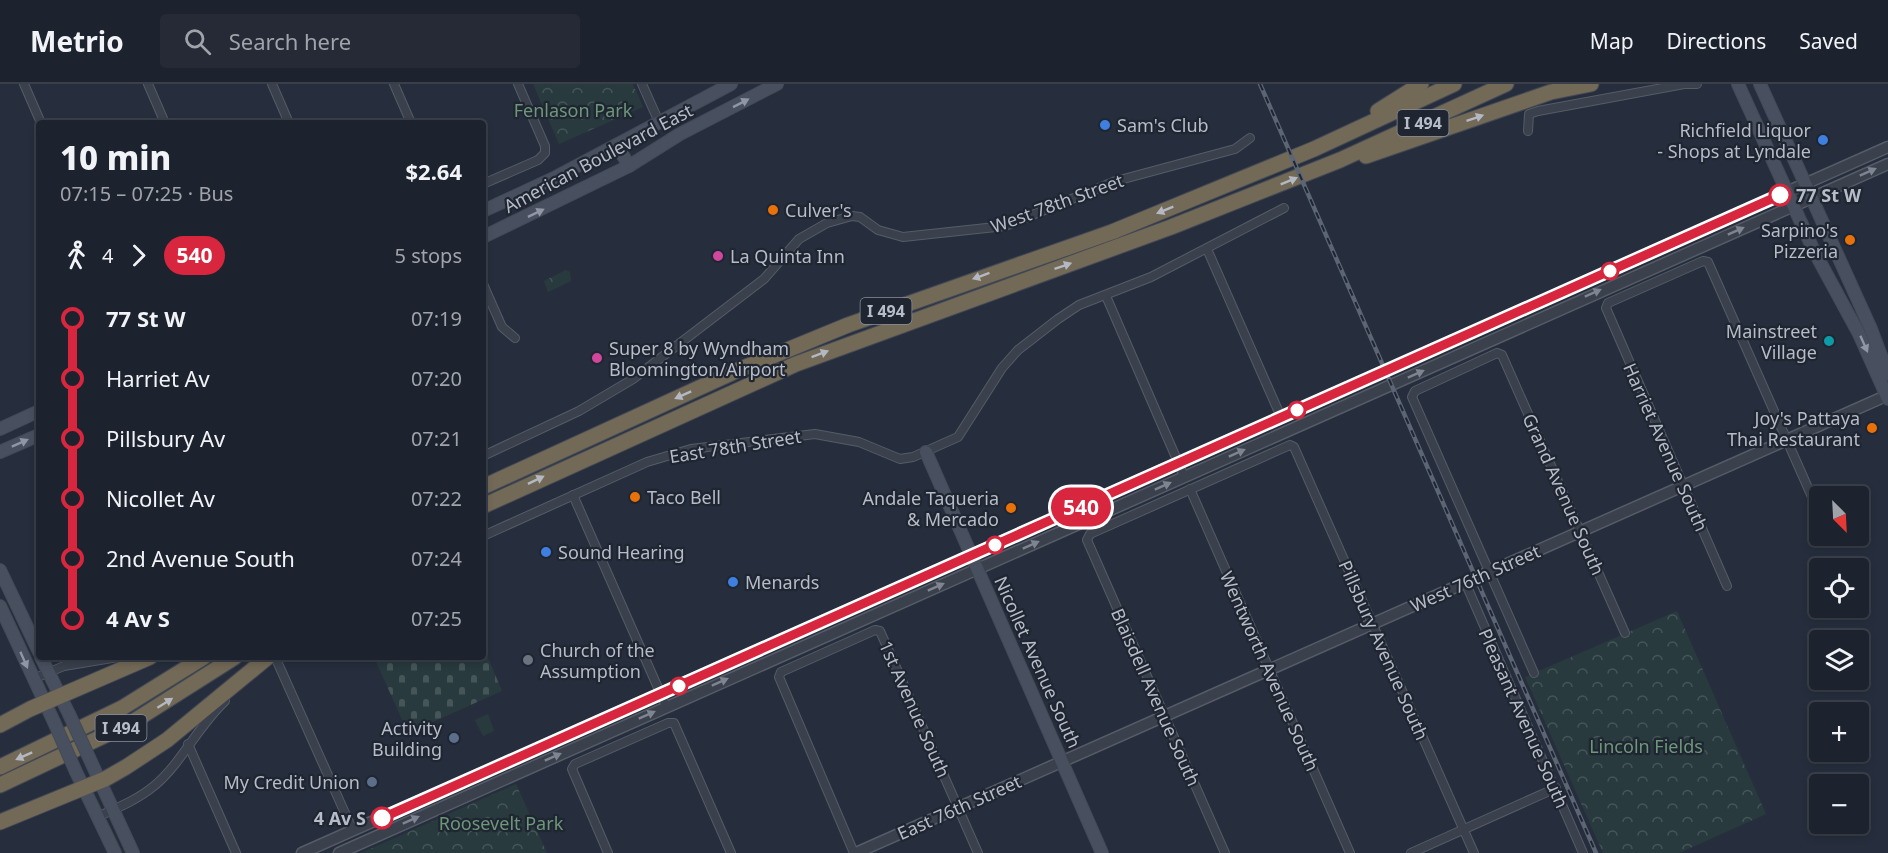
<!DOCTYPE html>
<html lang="en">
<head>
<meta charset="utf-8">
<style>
  :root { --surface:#1c222e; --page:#252a36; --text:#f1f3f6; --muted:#a0a4aa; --line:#3a3f4a }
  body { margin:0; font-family:"Noto Sans",sans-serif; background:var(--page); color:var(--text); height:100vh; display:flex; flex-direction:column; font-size:22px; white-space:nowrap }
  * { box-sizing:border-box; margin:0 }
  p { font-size:20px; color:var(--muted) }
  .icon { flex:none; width:33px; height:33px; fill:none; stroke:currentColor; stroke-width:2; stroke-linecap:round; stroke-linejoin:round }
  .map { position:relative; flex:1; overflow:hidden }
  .details { position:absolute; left:36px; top:36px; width:450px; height:540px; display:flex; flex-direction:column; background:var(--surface); border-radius:6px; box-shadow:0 3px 9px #0003,0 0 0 2px var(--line) }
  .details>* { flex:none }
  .badge { padding:0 12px; border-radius:20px; font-size:21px; line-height:39px }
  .needle { width:39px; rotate:156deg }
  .fabs { position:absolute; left:1809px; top:402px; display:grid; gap:12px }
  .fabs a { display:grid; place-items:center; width:60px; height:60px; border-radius:6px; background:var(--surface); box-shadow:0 3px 9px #0003,0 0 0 2px var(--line); font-size:30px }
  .map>.badge { position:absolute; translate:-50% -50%; box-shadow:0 0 0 3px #fff }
  .legs { display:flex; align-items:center; gap:9px; height:66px; padding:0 24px; font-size:20px }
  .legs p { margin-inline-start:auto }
  .head { display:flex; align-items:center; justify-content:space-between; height:102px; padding:0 24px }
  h1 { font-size:33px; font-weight:800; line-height:45px }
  ul { padding:0 24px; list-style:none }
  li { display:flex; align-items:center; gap:21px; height:60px; font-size:22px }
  li i { display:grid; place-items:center; width:9px; height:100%; margin:0 8px; background:currentColor }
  li i::after { content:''; width:15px; height:15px; margin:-8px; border:4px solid; border-radius:50%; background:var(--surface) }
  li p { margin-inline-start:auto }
  li:first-child i { background:linear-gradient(#0000 50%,currentColor 0) }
  li:last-child i { background:linear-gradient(currentColor 50%,#0000 0) }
  header { display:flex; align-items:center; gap:36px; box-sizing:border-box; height:84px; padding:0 30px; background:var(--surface); border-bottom:2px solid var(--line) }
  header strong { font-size:28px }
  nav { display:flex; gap:33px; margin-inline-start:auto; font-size:21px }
  .search { width:420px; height:54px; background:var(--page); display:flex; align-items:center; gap:15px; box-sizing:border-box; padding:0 21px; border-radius:6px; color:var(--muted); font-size:22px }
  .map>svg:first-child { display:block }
</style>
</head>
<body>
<header>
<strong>Metrio</strong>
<div class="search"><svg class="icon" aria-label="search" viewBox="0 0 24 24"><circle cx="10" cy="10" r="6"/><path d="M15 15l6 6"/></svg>Search here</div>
<nav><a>Map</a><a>Directions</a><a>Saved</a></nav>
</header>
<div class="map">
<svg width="1888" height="769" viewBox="0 0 1888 769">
  <defs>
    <pattern id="cemetery-stones" width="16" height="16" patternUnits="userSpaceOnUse" patternTransform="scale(1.5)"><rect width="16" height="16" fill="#283a3e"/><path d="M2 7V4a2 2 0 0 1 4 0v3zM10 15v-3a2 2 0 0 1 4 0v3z" fill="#455558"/></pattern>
    <pattern id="park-crowns" width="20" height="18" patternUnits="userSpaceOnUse" patternTransform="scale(1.5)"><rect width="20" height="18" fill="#283a3e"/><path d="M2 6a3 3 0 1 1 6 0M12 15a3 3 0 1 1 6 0" fill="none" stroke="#455558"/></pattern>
  </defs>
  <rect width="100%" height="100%" fill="#262e3d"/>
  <!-- cemetery -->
  <polygon fill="url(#cemetery-stones)" points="483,562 502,607 408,649 374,573 483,573"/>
  <!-- park -->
  <g fill="url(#park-crowns)">
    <polygon points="533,0 633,0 643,23 559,60"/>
    <polygon points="566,186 570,188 571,197 548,208 544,197"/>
    <polygon points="1677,527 1766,730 1679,769 1603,769 1525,593"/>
    <polygon points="488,630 494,647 483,652 475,636"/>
    <polygon points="516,700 547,769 361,769"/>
  </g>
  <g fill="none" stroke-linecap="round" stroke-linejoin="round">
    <defs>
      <g id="minor">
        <polyline points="24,0 41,39"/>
        <polyline points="148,0 165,39"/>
        <polyline points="272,0 289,39"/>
        <polyline points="394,0 411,39"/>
        <polyline points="642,0 659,38"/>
        <polyline points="1528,47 1529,30 1538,27 1684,0 1697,0"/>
        <polyline points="483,100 538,76 545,69 545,62 518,0"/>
        <polyline points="1207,165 1281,333"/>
        <polyline points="483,200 502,243 515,254"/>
        <polyline points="1106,212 1184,392"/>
        <polyline points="483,372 579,327 633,295 764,195 799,155 827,139 852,132 860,133 878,146 903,153 1005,142 1116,97 1235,65 1250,54"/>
        <polyline points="1190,405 1350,769"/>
        <polyline points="573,411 666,622"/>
        <polyline points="483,452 647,378 691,365 815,350 859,358 900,375 913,373 958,353 1002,284 1018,266 1058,235 1079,221 1151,193 1284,124"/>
        <polyline points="1829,452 1831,456"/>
        <polyline points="1465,498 1583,769"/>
        <polyline points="1727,502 1606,224 1608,219 1703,177 1708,178 1820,431"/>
        <polyline points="276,575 353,747"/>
        <polyline points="1534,589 1412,313 1415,307 1497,269 1502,271 1625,549"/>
        <polyline points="33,595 64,582 118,573"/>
        <polyline points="188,660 236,769"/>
        <path d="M97,733C117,724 137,716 154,702C181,680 198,642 225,617"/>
        <polyline points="608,769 572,685 575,680 668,639 674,639 731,769"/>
        <polyline points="854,769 779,593 781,588 875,546 880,547 978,769"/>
        <polyline points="1225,769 1087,456 1090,450 1290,361 1294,363 1474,769"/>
        <polyline points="1411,769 1556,704"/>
      </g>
      <g id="tertiary">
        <polyline points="302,769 1888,63"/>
        <polyline points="339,769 1888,80"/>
        <polyline points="856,769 1888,311"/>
      </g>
      <g id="secondary">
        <polyline points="1738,0 1814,167 1859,250 1888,315"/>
        <polyline points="1760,0 1871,245 1888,290"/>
        <polyline points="617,61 629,82"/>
        <polyline points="483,127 556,93 731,0"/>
        <polyline points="483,153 629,82 680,50 777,0"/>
        <polyline points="0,345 39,327"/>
        <polyline points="0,368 39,351"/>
        <polyline points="926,368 1102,769"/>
        <polyline points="0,486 39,568"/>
        <polyline points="0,522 54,638"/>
        <polyline points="41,573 69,630"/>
        <polyline points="92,680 133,769"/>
        <polyline points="76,688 115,769"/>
      </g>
      <g id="motorway">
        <polyline points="1378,27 1421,0"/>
        <polyline points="1366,72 1551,8 1591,0"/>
        <polyline points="483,403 736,287 848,241 1112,148 1314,65 1454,0"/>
        <polyline points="483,422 796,280 1171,143 1340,76 1506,0"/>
        <polyline points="0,641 30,625 150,573"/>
        <polyline points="0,683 122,624 204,573"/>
        <polyline points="0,701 131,639 235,573"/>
        <polyline points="0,738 105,695 126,683 167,656 268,573"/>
      </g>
    </defs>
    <!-- minor casing -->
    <use href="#minor" stroke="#555c68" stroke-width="10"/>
    <!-- tertiary casing -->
    <use href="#tertiary" stroke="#555c68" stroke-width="13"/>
    <!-- secondary casing -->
    <use href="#secondary" stroke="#434a56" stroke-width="14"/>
    <!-- motorway casing -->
    <use href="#motorway" stroke="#424955" stroke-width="17"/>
    <!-- minor -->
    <use href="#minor" stroke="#3a414d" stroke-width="8"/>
    <!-- tertiary -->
    <use href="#tertiary" stroke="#3a414d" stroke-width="10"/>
    <!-- secondary -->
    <use href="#secondary" stroke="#485060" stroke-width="12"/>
    <!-- motorway -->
    <use href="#motorway" stroke="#736957" stroke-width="15"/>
    <defs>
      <polyline id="rail" points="1260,0 1596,769"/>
    </defs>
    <!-- rail casing -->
    <use href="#rail" stroke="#5c6574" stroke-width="4.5"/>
    <!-- rail -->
    <use href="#rail" stroke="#1f2632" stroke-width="2" stroke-dasharray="7" stroke-linecap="butt"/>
    <defs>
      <g id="secondary-bridge">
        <polyline points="69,630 92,680"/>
        <polyline points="54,638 76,688"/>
      </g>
    </defs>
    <!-- secondary-bridge casing -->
    <use href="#secondary-bridge" stroke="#434a56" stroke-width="14" stroke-linecap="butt"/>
    <!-- secondary-bridge -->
    <use href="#secondary-bridge" stroke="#485060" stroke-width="12"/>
  </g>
  <!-- one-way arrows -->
  <defs><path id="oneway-solid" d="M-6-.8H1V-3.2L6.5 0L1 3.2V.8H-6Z" transform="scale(1.5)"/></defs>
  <g fill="#9096a4">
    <use href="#oneway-solid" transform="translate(741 19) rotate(-27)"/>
    <use href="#oneway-solid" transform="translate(536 129) rotate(-26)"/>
    <use href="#oneway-solid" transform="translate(1864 260) rotate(66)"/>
    <use href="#oneway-solid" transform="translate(20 359) rotate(-24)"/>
    <use href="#oneway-solid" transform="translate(24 576) rotate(66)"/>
  </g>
  <g fill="#b3b8c2">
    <use href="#oneway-solid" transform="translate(1475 34) rotate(-19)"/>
    <use href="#oneway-solid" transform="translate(1289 97) rotate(-22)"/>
    <use href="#oneway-solid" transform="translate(1165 126) rotate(158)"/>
    <use href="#oneway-solid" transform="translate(1063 182) rotate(-19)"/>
    <use href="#oneway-solid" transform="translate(981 192) rotate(160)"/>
    <use href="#oneway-solid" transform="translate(820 270) rotate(-21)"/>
    <use href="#oneway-solid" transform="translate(683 311) rotate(156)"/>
    <use href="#oneway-solid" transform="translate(536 396) rotate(-26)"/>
    <use href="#oneway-solid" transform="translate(165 619) rotate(-32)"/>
    <use href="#oneway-solid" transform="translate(24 672) rotate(156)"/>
  </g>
  <g fill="#7e8591">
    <use href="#oneway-solid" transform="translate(1868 88) rotate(-24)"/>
    <use href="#oneway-solid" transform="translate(1736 147) rotate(-24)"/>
    <use href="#oneway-solid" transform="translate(1593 209) rotate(-24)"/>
    <use href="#oneway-solid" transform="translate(1416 290) rotate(-24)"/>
    <use href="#oneway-solid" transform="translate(1237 369) rotate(-24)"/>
    <use href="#oneway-solid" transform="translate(1163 402) rotate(-24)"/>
    <use href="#oneway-solid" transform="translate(1031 461) rotate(-24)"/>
    <use href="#oneway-solid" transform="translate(936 503) rotate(-24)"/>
    <use href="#oneway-solid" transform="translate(720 598) rotate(-24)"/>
    <use href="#oneway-solid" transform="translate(647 631) rotate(-24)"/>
    <use href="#oneway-solid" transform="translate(553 673) rotate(-24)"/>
    <use href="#oneway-solid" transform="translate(411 736) rotate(-24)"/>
  </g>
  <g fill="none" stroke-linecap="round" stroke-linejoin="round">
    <defs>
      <polyline id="line-1" points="382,734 1780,111"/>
    </defs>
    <!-- line-1 casing -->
    <use href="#line-1" stroke="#fff" stroke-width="14"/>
    <!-- line-1 -->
    <use href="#line-1" stroke="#d7263d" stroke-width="9"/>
  </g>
  <!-- markers -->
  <g fill="#3f7fe0" stroke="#1f2632" stroke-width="2">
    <circle cx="1105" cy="41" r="6"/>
    <circle cx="1823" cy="56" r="6"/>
    <circle cx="546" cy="468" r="6"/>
    <circle cx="733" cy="498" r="6"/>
  </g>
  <g fill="#fff" stroke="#d7263d" stroke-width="3">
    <circle cx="1780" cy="111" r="10"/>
    <circle cx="1610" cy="187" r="8"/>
    <circle cx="1297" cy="326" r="8"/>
    <circle cx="995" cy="461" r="8"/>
    <circle cx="679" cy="602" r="8"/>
    <circle cx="382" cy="734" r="10"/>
  </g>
  <g fill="#e8710a" stroke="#1f2632" stroke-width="2">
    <circle cx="773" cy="126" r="6"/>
    <circle cx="1850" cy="156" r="6"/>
    <circle cx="1872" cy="344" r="6"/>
    <circle cx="635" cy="413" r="6"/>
    <circle cx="1011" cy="424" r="6"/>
  </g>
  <g fill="#d1479c" stroke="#1f2632" stroke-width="2">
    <circle cx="718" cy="172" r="6"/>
    <circle cx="597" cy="274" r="6"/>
  </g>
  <circle fill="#0f9aa8" stroke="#1f2632" stroke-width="2" cx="1829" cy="257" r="6"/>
  <circle fill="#6b7280" stroke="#1f2632" stroke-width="2" cx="528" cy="576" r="6"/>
  <g fill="#5c6f8a" stroke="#1f2632" stroke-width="2">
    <circle cx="454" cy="654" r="6"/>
    <circle cx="372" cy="698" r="6"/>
  </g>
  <g text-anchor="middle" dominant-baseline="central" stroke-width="4.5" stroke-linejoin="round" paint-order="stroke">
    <!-- shield labels -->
    <g fill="#1f2632" stroke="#898f9b" stroke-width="1.5">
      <rect x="1397.5" y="26" width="51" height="26" rx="4.5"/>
      <rect x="860.5" y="214" width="51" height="26" rx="4.5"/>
      <rect x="95.5" y="631" width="51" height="26" rx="4.5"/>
    </g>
    <g font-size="16" font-weight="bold" fill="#b6bcc8">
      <text x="1423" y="39">I 494</text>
      <text x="886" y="227">I 494</text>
      <text x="121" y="644">I 494</text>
    </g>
    <!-- park labels -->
    <g font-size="18" fill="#6e977a" stroke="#1f2632">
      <text x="573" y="26">Fenlason Park</text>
      <text x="1646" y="662">Lincoln Fields</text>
      <text x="501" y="739">Roosevelt Park</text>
    </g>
    <!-- poi labels -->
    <g font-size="18" fill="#b6bcc8" stroke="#1f2632" text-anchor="start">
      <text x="1117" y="41">Sam's Club</text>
      <text x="1811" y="46" text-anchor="end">Richfield Liquor<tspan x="1811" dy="21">- Shops at Lyndale</tspan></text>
      <text x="785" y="126">Culver's</text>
      <text x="1838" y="146" text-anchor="end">Sarpino's<tspan x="1838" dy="21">Pizzeria</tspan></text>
      <text x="730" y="172">La Quinta Inn</text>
      <text x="1817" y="247" text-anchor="end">Mainstreet<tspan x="1817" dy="21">Village</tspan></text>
      <text x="609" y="264">Super 8 by Wyndham<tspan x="609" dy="21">Bloomington/Airport</tspan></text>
      <text x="1860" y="334" text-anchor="end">Joy's Pattaya<tspan x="1860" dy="21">Thai Restaurant</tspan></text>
      <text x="647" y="413">Taco Bell</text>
      <text x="999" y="414" text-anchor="end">Andale Taqueria<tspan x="999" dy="21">&amp; Mercado</tspan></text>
      <text x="558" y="468">Sound Hearing</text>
      <text x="745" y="498">Menards</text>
      <text x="540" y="566">Church of the<tspan x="540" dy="21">Assumption</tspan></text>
      <text x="442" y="644" text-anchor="end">Activity<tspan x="442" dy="21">Building</tspan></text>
      <text x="360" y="698" text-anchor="end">My Credit Union</text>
    </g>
    <!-- street labels -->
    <g font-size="18" fill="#b6bcc8" stroke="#1f2632">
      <text transform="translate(598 74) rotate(-28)">American Boulevard East</text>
      <text transform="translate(1057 119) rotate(-20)">West 78th Street</text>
      <text transform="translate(735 362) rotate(-9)">East 78th Street</text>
      <text transform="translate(1666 363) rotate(66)">Harriet Avenue South</text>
      <text transform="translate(1564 410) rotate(66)">Grand Avenue South</text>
      <text transform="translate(1475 494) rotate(-24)">West 76th Street</text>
      <text transform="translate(1384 566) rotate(66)">Pillsbury Avenue South</text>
      <text transform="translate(1038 578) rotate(66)">Nicollet Avenue South</text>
      <text transform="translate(1270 587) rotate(66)">Wentworth Avenue South</text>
      <text transform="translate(1156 613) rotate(66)">Blaisdell Avenue South</text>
      <text transform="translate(915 625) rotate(66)">1st Avenue South</text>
      <text transform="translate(1524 634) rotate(66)">Pleasant Avenue South</text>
      <text transform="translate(959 723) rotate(-24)">East 76th Street</text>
    </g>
    <!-- stop labels -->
    <g font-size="18" font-weight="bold" fill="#b6bcc8" stroke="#1f2632" text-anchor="start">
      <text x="1796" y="111">77 St W</text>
      <text x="366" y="734" text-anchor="end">4 Av S</text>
    </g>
  </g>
</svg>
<div class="fabs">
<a><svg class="needle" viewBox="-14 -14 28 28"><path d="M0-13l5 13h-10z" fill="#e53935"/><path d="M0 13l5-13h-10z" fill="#a0a4aa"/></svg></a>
<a><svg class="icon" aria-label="locate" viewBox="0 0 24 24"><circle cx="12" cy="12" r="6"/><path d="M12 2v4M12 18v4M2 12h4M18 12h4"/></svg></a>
<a><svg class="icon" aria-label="layers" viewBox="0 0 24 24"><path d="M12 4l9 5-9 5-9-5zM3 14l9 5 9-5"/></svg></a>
<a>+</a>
<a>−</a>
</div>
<b class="badge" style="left:1081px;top:423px;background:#d7263d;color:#fff">540</b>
<section class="details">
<div class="head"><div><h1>10 min</h1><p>07:15 – 07:25 · Bus</p></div><b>$2.64</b></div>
<div class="legs"><svg class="icon" aria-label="walk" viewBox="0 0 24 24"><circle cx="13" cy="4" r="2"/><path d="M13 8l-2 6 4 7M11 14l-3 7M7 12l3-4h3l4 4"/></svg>4<svg class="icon" aria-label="forward" viewBox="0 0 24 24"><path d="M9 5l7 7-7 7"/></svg><b class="badge" style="background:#d7263d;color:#fff">540</b><p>5 stops</p></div>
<ul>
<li><i style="color:#d7263d"></i><b>77 St W</b><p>07:19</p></li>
<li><i style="color:#d7263d"></i><span>Harriet Av</span><p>07:20</p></li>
<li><i style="color:#d7263d"></i><span>Pillsbury Av</span><p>07:21</p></li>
<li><i style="color:#d7263d"></i><span>Nicollet Av</span><p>07:22</p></li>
<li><i style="color:#d7263d"></i><span>2nd Avenue South</span><p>07:24</p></li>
<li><i style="color:#d7263d"></i><b>4 Av S</b><p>07:25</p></li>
</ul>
</section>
</div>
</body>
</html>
